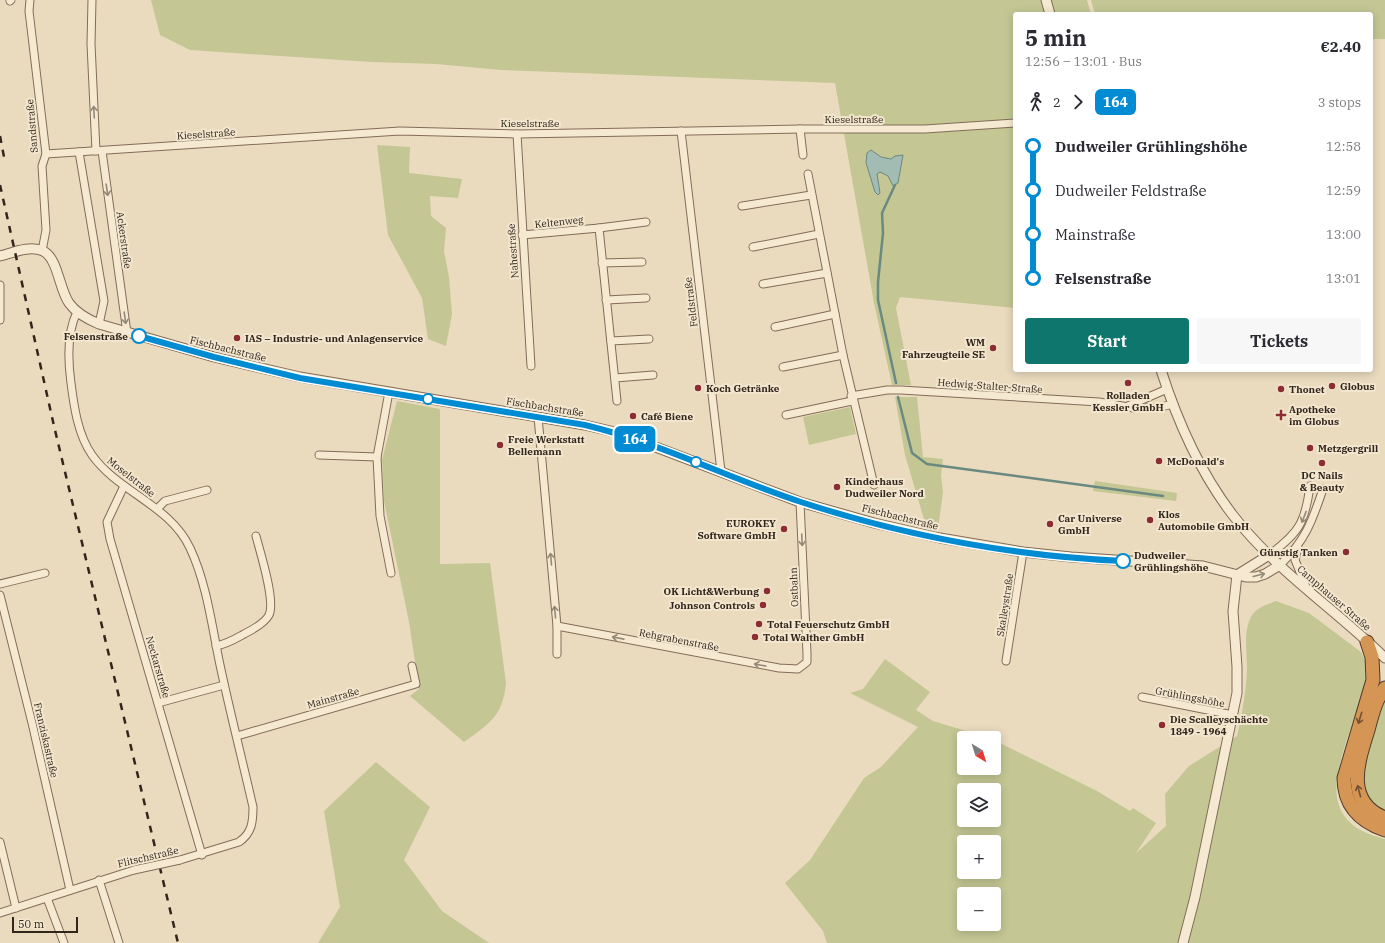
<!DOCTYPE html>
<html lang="en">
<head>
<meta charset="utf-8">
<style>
  :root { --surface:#fff; --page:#f7f7f7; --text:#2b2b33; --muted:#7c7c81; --accent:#0f766e }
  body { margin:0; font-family:"IBM Plex Serif",serif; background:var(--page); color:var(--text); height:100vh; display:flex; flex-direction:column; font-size:15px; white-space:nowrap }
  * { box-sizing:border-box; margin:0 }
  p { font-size:13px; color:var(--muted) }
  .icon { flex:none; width:22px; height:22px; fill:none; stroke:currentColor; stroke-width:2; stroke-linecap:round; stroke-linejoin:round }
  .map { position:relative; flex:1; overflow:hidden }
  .drawer { position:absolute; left:1013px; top:12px; width:360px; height:360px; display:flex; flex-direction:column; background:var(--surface); border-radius:4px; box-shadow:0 2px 10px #0003 }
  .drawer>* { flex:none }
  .badge { padding:0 8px; border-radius:6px; font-size:14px; line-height:26px }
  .needle { width:26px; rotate:142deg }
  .buttons { position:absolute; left:957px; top:731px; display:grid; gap:8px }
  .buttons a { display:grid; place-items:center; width:44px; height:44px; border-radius:4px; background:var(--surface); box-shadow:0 2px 10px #0003; font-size:20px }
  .scale { position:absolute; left:12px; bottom:10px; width:66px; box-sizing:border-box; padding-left:4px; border:2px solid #32261c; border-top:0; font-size:11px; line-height:14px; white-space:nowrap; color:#32261c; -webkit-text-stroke:3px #f2e6ce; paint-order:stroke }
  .map>.badge { position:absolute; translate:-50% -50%; box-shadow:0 0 0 2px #fff }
  .legs { display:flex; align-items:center; gap:6px; height:44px; padding:0 12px; font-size:13px }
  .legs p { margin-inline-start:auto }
  .overview { display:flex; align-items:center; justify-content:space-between; height:68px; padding:0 12px }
  h1 { font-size:22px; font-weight:700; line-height:30px }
  .primary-button { display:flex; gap:8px; margin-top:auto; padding:8px 12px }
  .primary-button a { flex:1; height:46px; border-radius:4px; background:var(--accent); color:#fff; font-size:16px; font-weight:700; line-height:46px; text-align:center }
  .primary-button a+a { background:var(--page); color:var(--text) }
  ul { padding:0 12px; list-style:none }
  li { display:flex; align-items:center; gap:14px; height:44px; font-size:15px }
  li i { display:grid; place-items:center; width:6px; height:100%; margin:0 5px; background:currentColor }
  li i::after { content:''; width:10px; height:10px; margin:-5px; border:3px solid; border-radius:50%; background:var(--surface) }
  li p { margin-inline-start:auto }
  li:first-child i { background:linear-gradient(#0000 50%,currentColor 0) }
  li:last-child i { background:linear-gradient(currentColor 50%,#0000 0) }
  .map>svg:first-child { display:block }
</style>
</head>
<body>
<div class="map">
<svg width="1385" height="943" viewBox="0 0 1385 943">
  <rect width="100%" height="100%" fill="#eadbbf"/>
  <!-- green -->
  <g fill="#c4c794" fill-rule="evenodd">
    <polygon points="151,0 1087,0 1091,14 1015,14 1015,308 900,297 896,308 911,385 892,385 874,303 835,83 501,70 436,64 371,62 190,50 160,35"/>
    <polygon points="1091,0 1385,0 1385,39 1371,39 1371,14 1095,14"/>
    <polygon points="377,145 410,147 409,173 462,179 458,198 430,196 431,216 446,228 444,251 449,277 452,314 446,346 428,339 422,298 388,235"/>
    <polygon points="895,397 917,397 923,457 943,459 941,475 943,492 938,529 926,526 905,455"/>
    <path d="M397,401L440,409V564L490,563L506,683C503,716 489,724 464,742L410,696L419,689L409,622L384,501L382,460Z"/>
    <polygon points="850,407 856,434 809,445 803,417"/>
    <polygon points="1095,481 1177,493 1176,501 1093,491"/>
    <path d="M1276,601L1309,613L1361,652L1369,668C1364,685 1359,702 1354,718C1338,768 1313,822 1385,839V943H827L823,931L785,883L810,860L864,778L881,767L918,727L850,693L863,689L885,659L930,692L916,710L933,721L989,738H964V768H994V740L1097,791L1130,811L1133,808L1156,823L1136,853L1166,826L1165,794L1189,766L1237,736C1242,714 1246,692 1247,669C1247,652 1243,632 1251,617C1255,608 1268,604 1276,601ZM964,790H994V820H964ZM964,842H994V872H964ZM964,894H994V924H964Z"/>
    <path d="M1385,699V810C1379,807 1367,803 1365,796C1356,774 1378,722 1385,699Z"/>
    <polygon points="376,762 430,807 404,860 442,911 489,943 318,943 340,907 324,811"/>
  </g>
  <!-- water -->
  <polygon fill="#a2bcb3" stroke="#6a8980" points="871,150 881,157 891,159 895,156 903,155 898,183 893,186 888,176 880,172 877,174 880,193 878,195 875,192 866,163 867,153"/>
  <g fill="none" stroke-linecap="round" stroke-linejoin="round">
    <!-- stream -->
    <g stroke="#6a8980" stroke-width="2.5">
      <polyline points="895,185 882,213 883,233 878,282 878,300 896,383"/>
      <polyline points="898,397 912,453 927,464 1163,496"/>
    </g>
    <defs>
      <g id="minor">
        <polyline points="30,0 29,11 46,154 42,166 46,230 42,251"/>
        <polyline points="92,0 91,44 96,151"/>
        <polyline points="10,1 11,0"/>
        <polyline points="800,129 803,155"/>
        <polyline points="681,131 721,471"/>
        <polyline points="517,134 531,366"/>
        <polyline points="102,151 127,333"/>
        <polyline points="79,152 104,301 99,324"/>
        <polyline points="46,154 400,131 517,134 800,129 925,129 1015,123"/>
        <polyline points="808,174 843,355 874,485"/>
        <polyline points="742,206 811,195"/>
        <polyline points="599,228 646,222"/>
        <polyline points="522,235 599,228 617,401"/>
        <polyline points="753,247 819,234"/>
        <polyline points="602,263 642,262"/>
        <polyline points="763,284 827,273"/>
        <polyline points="0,285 0,320"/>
        <polyline points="606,300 646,298"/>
        <path d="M77,312C67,332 68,361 71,383C74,407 78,435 92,455C118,492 170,505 190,548C207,584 212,627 220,665C230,712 242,759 253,807C253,822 252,833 239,842L180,860"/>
        <polyline points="775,327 835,314"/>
        <polyline points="611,341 649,339"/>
        <polyline points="783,367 843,355"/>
        <polyline points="615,378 653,375"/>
        <polyline points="389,392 377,457 380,516 391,573"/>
        <polyline points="851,396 887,390 901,390 1099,402 1134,408 1157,408 1173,404"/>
        <polyline points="1128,406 1167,389"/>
        <polyline points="786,415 852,401"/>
        <polyline points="538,417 557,626 557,654"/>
        <polyline points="319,455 377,457"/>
        <polyline points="124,486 107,522 110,539 202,855"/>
        <polyline points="157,509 165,501 207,490"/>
        <polyline points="1298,548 1295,560 1307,589"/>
        <path d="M1269,555C1299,533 1305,523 1310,486"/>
        <path d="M1280,565C1305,541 1312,522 1323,489"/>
        <polyline points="0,584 45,573"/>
        <polyline points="0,595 32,723 70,890"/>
        <polyline points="557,626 779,668 798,669 807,662 807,653 800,502"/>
        <path d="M216,646C227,644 235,639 244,634C252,630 265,623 269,615C276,601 260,552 256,536"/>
        <polyline points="1006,661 1023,552"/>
        <polyline points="1142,697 1233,715"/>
        <polyline points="158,703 224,685"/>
        <polyline points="237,736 416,684 412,666"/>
        <polyline points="0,842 16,908"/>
        <polyline points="99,880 119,943"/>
        <polyline points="47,898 64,943"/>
        <polyline points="0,913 134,870"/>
      </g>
      <g id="tertiary">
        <polyline points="1046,0 1050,14"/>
        <path d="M0,256C12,253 30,245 43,251C58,258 59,289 69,303C76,313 87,319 99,324L214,357L300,377L585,425L619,433L800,502L874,523L940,538L1023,552L1071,557L1203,566L1246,577H1256L1265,574L1280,565"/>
        <path d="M1161,370C1177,420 1200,472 1232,514C1275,570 1335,609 1385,658"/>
        <polyline points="1237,575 1269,555"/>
        <polyline points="1183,943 1195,897 1237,693 1237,667 1233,611 1237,575"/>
      </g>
      <g id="motorway">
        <path d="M1367,642L1372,657L1373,680L1344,778C1344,805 1359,821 1385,830"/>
        <path d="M1385,688C1375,700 1372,716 1368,730C1358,762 1344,802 1385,818"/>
      </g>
    </defs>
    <!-- minor casing -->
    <use href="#minor" stroke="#826c59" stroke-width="9"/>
    <!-- tertiary casing -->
    <use href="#tertiary" stroke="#826c59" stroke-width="11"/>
    <!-- motorway casing -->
    <use href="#motorway" stroke="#4f3b2d" stroke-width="15"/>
    <!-- minor -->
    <use href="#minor" stroke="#f6e9d1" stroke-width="7"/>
    <!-- tertiary -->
    <use href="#tertiary" stroke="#f6e9d1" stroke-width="9"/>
    <!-- motorway -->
    <use href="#motorway" stroke="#d59554" stroke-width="13"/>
    <!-- rail -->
    <g stroke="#32261c" stroke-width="2.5" stroke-dasharray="7 7" stroke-linecap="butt">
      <polyline points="0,136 4,157"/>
      <polyline points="0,185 54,426 178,943"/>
    </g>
    <defs>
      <polyline id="minor-bridge" points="134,870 180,860"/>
    </defs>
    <!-- minor-bridge casing -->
    <use href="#minor-bridge" stroke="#826c59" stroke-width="9" stroke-linecap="butt"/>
    <!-- minor-bridge -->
    <use href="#minor-bridge" stroke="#f6e9d1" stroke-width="7"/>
  </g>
  <!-- one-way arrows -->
  <defs><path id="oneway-shaft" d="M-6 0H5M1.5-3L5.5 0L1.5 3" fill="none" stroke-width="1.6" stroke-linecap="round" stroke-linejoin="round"/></defs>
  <g stroke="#948876">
    <use href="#oneway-shaft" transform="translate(94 112) rotate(-93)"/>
    <use href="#oneway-shaft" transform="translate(107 190) rotate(82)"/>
    <use href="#oneway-shaft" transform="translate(125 318) rotate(82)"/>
    <use href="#oneway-shaft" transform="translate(1304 517) rotate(111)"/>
    <use href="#oneway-shaft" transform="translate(802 540) rotate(87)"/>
    <use href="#oneway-shaft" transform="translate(551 559) rotate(-95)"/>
    <use href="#oneway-shaft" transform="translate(1259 575) rotate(-14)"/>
    <use href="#oneway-shaft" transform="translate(555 612) rotate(-95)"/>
    <use href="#oneway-shaft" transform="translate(618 638) rotate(-169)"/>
    <use href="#oneway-shaft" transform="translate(760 665) rotate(-170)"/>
  </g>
  <g stroke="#735232">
    <use href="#oneway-shaft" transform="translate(1360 718) rotate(107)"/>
    <use href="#oneway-shaft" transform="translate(1359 791) rotate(-105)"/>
  </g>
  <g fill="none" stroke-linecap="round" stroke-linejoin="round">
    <defs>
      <path id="line-1" d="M139,336L214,357L300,378L585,425C660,443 728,478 801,502C905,536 1014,556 1123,561"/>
    </defs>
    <!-- line-1 casing -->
    <use href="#line-1" stroke="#fff" stroke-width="9"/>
    <!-- line-1 -->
    <use href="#line-1" stroke="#008bd2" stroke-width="6"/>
  </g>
  <!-- markers -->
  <g fill="#fff" stroke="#008bd2" stroke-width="2">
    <circle cx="139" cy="336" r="7"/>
    <circle cx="428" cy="399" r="5"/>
    <circle cx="696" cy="462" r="5"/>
    <circle cx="1123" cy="561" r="7"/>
  </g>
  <g fill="#8c2d33" stroke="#f2e6ce" stroke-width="1.5">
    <circle cx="237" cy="338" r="4"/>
    <circle cx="993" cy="348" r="4"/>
    <circle cx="1128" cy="383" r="4"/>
    <circle cx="1332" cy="386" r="4"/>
    <circle cx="698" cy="388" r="4"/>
    <circle cx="1281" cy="389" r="4"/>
    <path d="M1279 409h4v4h4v4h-4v4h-4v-4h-4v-4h4z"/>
    <circle cx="633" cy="416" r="4"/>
    <circle cx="500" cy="445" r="4"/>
    <circle cx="1310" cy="448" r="4"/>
    <circle cx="1159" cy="461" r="4"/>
    <circle cx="1322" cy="463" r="4"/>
    <circle cx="837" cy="487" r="4"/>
    <circle cx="1150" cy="520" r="4"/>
    <circle cx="1050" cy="524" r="4"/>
    <circle cx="784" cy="529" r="4"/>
    <circle cx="1346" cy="552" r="4"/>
    <circle cx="767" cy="591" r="4"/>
    <circle cx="763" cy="605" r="4"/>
    <circle cx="759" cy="624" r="4"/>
    <circle cx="755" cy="637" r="4"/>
    <circle cx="1162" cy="725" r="4"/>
  </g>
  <g text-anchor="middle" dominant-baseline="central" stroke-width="4" stroke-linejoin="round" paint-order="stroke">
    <!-- street labels -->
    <g font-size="10" fill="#32261c" stroke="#f2e6ce">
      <text x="854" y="119">Kieselstraße</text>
      <text x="530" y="123">Kieselstraße</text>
      <text transform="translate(32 126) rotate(-95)">Sandstraße</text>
      <text transform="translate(206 134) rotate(-4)">Kieselstraße</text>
      <text transform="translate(559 222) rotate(-6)">Keltenweg</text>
      <text transform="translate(124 240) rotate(82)">Ackerstraße</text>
      <text transform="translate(513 251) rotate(-94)">Nahestraße</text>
      <text transform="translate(691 302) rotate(-97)">Feldstraße</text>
      <text transform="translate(228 349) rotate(14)">Fischbachstraße</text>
      <text transform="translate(990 386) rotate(4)">Hedwig-Stalter-Straße</text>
      <text transform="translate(545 407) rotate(9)">Fischbachstraße</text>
      <text transform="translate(131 477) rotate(38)">Moselstraße</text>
      <text transform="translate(900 517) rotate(14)">Fischbachstraße</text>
      <text transform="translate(794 587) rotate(-92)">Ostbahn</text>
      <text transform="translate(1334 598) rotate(41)">Camphauser Straße</text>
      <text transform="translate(1005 605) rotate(-81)">Skalleystraße</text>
      <text transform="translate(679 640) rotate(11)">Rehgrabenstraße</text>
      <text transform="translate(158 667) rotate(74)">Neckarstraße</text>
      <text transform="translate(1190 697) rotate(11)">Grühlingshöhe</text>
      <text transform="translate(333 698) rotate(-16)">Mainstraße</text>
      <text transform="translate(46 740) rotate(77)">Franziskastraße</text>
      <text transform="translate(148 857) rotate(-13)">Flitschstraße</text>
    </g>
    <!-- stop labels -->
    <g font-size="10" font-weight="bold" fill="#32261c" stroke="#f2e6ce" text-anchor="end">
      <text x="128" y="336">Felsenstraße</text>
      <text x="1134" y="555" text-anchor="start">Dudweiler<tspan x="1134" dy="12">Grühlingshöhe</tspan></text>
    </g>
    <!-- poi labels -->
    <g font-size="10" font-weight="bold" fill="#32261c" stroke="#f2e6ce" text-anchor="start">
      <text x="245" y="338">IAS – Industrie- und Anlagenservice</text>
      <text x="985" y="342" text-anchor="end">WM<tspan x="985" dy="12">Fahrzeugteile SE</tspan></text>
      <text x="1340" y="386">Globus</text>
      <text x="706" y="388">Koch Getränke</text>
      <text x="1289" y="389">Thonet</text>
      <text x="1128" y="395" text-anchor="middle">Rolladen<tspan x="1128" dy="12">Kessler GmbH</tspan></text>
      <text x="1289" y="409">Apotheke<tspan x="1289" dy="12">im Globus</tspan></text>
      <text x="641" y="416">Café Biene</text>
      <text x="508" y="439">Freie Werkstatt<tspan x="508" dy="12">Bellemann</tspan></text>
      <text x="1318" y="448">Metzgergrill</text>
      <text x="1167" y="461">McDonald's</text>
      <text x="1322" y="475" text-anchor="middle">DC Nails<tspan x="1322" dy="12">&amp; Beauty</tspan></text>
      <text x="845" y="481">Kinderhaus<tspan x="845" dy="12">Dudweiler Nord</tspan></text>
      <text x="1158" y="514">Klos<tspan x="1158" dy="12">Automobile GmbH</tspan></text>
      <text x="1058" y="518">Car Universe<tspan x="1058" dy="12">GmbH</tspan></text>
      <text x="776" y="523" text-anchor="end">EUROKEY<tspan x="776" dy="12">Software GmbH</tspan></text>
      <text x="1338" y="552" text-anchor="end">Günstig Tanken</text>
      <text x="759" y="591" text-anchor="end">OK Licht&amp;Werbung</text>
      <text x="755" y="605" text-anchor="end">Johnson Controls</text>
      <text x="767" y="624">Total Feuerschutz GmbH</text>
      <text x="763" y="637">Total Walther GmbH</text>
      <text x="1170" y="719">Die Scalleyschächte<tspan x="1170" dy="12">1849 - 1964</tspan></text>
    </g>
  </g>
</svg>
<div class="buttons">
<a><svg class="needle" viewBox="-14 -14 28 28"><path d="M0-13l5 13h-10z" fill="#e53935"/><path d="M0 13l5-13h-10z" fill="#7c7c81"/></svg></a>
<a><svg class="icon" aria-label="layers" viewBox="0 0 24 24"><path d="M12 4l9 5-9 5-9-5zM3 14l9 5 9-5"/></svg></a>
<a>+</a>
<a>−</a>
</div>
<div class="scale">50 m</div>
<b class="badge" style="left:635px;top:439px;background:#008bd2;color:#fff">164</b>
<section class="drawer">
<div class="overview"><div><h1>5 min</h1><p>12:56 – 13:01 · Bus</p></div><b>€2.40</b></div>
<div class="legs"><svg class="icon" aria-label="walk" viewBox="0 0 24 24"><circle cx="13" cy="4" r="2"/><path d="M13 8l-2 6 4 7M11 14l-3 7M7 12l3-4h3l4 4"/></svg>2<svg class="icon" aria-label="forward" viewBox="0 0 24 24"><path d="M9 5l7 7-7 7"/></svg><b class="badge" style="background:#008bd2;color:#fff">164</b><p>3 stops</p></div>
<ul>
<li><i style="color:#008bd2"></i><b>Dudweiler Grühlingshöhe</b><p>12:58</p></li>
<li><i style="color:#008bd2"></i><span>Dudweiler Feldstraße</span><p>12:59</p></li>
<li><i style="color:#008bd2"></i><span>Mainstraße</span><p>13:00</p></li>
<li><i style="color:#008bd2"></i><b>Felsenstraße</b><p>13:01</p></li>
</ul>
<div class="primary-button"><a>Start</a><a>Tickets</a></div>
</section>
</div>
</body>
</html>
